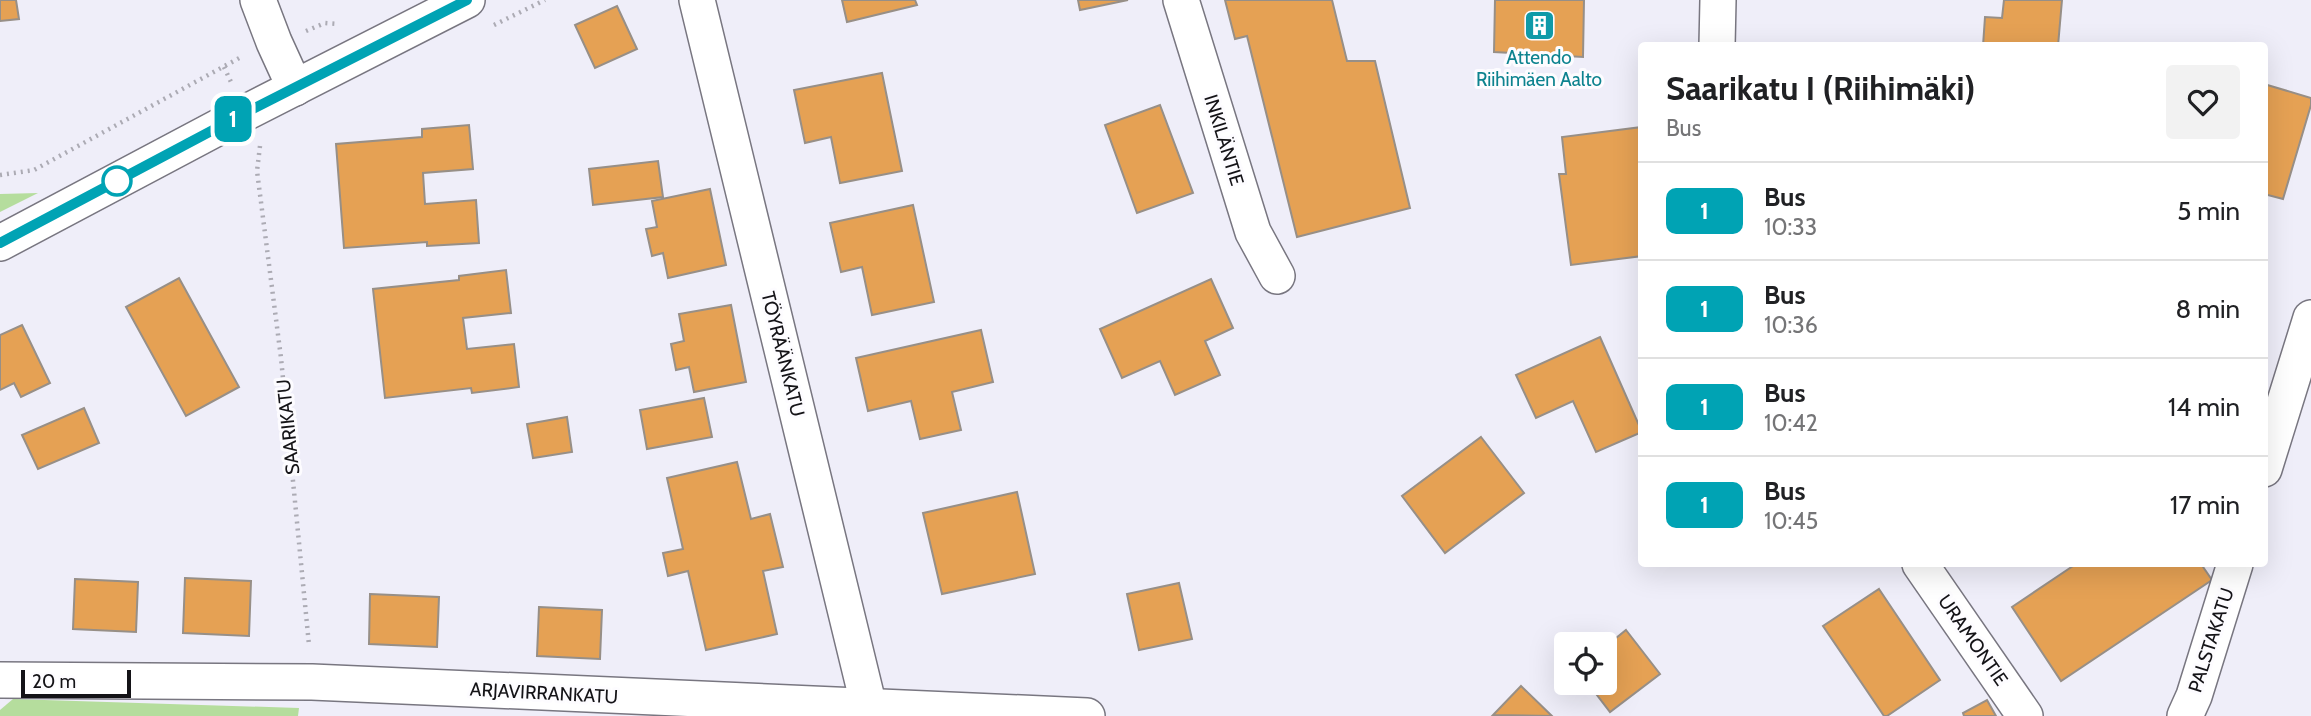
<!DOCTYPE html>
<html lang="en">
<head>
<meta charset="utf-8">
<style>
  :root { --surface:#fff; --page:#f2f2f2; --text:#202124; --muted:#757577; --line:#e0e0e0 }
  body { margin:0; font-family:Cabin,sans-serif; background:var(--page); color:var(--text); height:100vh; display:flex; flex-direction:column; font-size:26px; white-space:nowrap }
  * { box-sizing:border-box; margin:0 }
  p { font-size:23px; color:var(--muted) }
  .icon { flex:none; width:38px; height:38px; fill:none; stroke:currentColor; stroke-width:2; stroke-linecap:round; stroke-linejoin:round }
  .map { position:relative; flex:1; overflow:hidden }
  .sheet { position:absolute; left:1638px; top:42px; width:630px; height:525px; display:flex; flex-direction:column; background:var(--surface); border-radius:7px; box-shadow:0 7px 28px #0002 }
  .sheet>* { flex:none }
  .badge { padding:0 14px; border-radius:10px; font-size:24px; line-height:46px }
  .controls { position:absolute; left:1554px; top:632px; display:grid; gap:14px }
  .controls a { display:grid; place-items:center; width:63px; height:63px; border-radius:7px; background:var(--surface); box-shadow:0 7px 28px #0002; font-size:35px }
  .scale { position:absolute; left:21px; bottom:18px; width:110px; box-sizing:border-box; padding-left:7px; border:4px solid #141317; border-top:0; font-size:19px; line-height:24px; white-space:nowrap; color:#141317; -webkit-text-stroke:5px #fdfcff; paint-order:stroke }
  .map>.badge { position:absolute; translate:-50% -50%; box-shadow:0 0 0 4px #fff }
  .round { display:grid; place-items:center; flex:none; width:74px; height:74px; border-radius:7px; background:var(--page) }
  .overview { display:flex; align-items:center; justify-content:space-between; height:119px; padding:0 28px }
  h1 { font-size:33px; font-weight:800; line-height:52px }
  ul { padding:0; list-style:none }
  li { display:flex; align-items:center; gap:21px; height:98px; padding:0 28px; border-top:2px solid var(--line) }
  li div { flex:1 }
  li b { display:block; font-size:26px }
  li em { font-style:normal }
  li .badge { min-width:77px; font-weight:700; text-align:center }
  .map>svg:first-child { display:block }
</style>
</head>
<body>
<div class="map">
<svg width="2311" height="716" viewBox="0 0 2311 716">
  <rect width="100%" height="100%" fill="#efeef9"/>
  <!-- green -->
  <g fill="#b5dd9d">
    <polygon points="38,193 0,212 0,194"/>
    <polygon points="13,699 299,708 298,716 0,716 0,710"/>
  </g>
  <!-- building -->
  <g fill="#e5a154" stroke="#978f87" stroke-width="2">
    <polygon points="0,0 16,0 19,19 0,21"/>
    <polygon points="842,0 915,0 917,5 847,22"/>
    <polygon points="1078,0 1128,0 1080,10"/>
    <polygon points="1225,0 1332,0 1347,61 1375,61 1410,208 1297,237 1247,36 1235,39"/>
    <polygon points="1495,0 1584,0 1583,57 1494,52"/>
    <polygon points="2004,0 2062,0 2058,46 1983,46 1985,17 2002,18"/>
    <polygon points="617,6 637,49 595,68 575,25"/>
    <polygon points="882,73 902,171 840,183 831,137 805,143 794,90"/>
    <polygon points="2264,84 2311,98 2311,105 2283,199 2264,194"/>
    <polygon points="1160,105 1193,193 1137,213 1105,125"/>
    <polygon points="469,125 473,169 423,173 425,204 476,200 479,243 427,246 427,242 344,248 336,144 422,137 422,129"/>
    <polygon points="1642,127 1642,256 1571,265 1559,174 1566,174 1562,137"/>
    <polygon points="658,161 663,197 593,205 589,169"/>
    <polygon points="710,189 726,265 668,278 663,253 652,256 646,229 657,227 652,201"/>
    <polygon points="913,205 934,302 872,315 862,267 841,272 830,223"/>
    <polygon points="506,270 511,313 463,318 467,349 514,344 519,387 472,393 471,388 385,398 373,289 459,280 459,276"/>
    <polygon points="179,278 239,387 186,416 126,307"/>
    <polygon points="1211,279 1233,328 1205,341 1220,375 1175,395 1160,361 1122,378 1100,329"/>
    <polygon points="731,305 746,382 694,392 689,367 676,370 671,344 684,341 679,314"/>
    <polygon points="22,325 50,383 21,397 14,383 0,390 0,335"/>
    <polygon points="981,330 993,382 952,392 961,430 920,439 911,401 868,411 856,358"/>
    <polygon points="1600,337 1642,432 1596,452 1573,401 1536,418 1516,375"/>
    <polygon points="704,398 712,437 647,449 640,410"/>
    <polygon points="84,408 99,443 38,469 22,435"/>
    <polygon points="567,417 572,452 533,458 527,424"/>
    <polygon points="1481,437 1524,493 1445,553 1402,496"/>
    <polygon points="737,462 751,519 770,514 783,567 763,571 777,634 706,650 688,571 668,576 663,553 683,549 667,478"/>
    <polygon points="1017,492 1035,574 942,594 923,513"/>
    <polygon points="2076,564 2201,564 2212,580 2061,681 2012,607"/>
    <polygon points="185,578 251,581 249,636 183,633"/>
    <polygon points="75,579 138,582 136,632 73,629"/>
    <polygon points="1179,583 1192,639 1139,650 1127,594"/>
    <polygon points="1879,589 1940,680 1887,716 1884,716 1823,626"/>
    <polygon points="370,594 439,597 437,647 369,644"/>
    <polygon points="539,607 602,610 600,659 537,656"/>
    <polygon points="1626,630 1660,674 1610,712 1587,682 1605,682 1605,647"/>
    <polygon points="1521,686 1552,716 1493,715"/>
    <polygon points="1987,700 1996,716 1964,716 1963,713"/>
  </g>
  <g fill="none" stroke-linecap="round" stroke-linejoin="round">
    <defs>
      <g id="minor">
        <polyline points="258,0 274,42 295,88"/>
        <polyline points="697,0 869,707"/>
        <polyline points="1181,0 1253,232 1277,276"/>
        <polyline points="1717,46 1718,0"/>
        <polyline points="0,243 247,112 467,0"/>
        <polyline points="2264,469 2311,318"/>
        <polyline points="1920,564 2025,716"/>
        <polyline points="0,680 312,682 1087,716"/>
        <polyline points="2185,716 2194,696 2235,564"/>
      </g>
    </defs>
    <!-- minor casing -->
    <use href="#minor" stroke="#787680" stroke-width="38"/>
    <!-- path -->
    <g stroke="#acabb4" stroke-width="4.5" stroke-dasharray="2 5" stroke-linecap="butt">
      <polyline points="494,25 545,0"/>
      <polyline points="306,31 325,23 338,24"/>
      <polyline points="224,67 231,82"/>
      <polyline points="260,146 257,171 281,358 309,645"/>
      <polyline points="0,175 34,170 243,56"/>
    </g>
    <!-- minor -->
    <use href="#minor" stroke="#fff" stroke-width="35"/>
  </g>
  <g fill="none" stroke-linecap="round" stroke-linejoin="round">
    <defs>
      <polyline id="line" points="0,243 247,112 467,0"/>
    </defs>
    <!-- line casing -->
    <use href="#line" stroke="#fff" stroke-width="16"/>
    <!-- line -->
    <use href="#line" stroke="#00a3b4" stroke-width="10"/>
  </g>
  <!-- icons -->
  <defs>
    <symbol id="building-square" viewBox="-11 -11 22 22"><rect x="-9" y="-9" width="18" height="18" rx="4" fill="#0f9aa8" stroke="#fdfcff"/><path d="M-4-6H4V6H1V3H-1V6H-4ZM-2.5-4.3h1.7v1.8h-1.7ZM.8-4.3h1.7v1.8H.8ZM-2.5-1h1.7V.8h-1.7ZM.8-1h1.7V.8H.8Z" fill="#fff"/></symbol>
  </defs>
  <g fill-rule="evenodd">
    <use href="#building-square" x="1522" y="8" width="35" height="35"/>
  </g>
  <!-- markers -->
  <circle fill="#fff" stroke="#00a3b4" stroke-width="3.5" cx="117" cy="181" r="14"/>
  <g text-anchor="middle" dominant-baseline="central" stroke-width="6" stroke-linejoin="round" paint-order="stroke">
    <!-- culture labels -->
    <g font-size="19" fill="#0d838f" stroke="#fdfcff">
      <text x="1539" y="57">Attendo<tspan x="1539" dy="22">Riihimäen Aalto</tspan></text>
    </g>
    <!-- street labels -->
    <g font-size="19" fill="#141317" stroke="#fdfcff">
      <text transform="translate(1224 140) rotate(73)">INKILÄNTIE</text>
      <text transform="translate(783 354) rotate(76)">TÖYRÄÄNKATU</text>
      <text transform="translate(288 427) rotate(-96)">SAARIKATU</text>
      <text transform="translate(1973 640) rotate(55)">URAMONTIE</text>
      <text transform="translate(2211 640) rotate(-72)">PALSTAKATU</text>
      <text transform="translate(544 693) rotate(3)">ARJAVIRRANKATU</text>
    </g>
  </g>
</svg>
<div class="controls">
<a><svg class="icon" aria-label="locate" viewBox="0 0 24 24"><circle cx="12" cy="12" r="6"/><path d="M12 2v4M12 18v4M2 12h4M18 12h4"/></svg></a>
</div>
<div class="scale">20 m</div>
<b class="badge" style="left:233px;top:119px;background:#00a3b4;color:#fff">1</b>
<section class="sheet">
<div class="overview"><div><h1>Saarikatu I (Riihimäki)</h1><p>Bus</p></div><a class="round"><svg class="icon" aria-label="heart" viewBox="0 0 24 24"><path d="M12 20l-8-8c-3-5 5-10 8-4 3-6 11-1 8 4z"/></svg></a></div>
<ul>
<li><span class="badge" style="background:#00a3b4;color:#fff">1</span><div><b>Bus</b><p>10:33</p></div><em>5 min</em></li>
<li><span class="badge" style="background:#00a3b4;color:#fff">1</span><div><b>Bus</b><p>10:36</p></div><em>8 min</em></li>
<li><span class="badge" style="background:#00a3b4;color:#fff">1</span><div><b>Bus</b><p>10:42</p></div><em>14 min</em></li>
<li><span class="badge" style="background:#00a3b4;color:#fff">1</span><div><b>Bus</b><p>10:45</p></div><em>17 min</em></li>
</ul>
</section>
</div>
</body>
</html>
